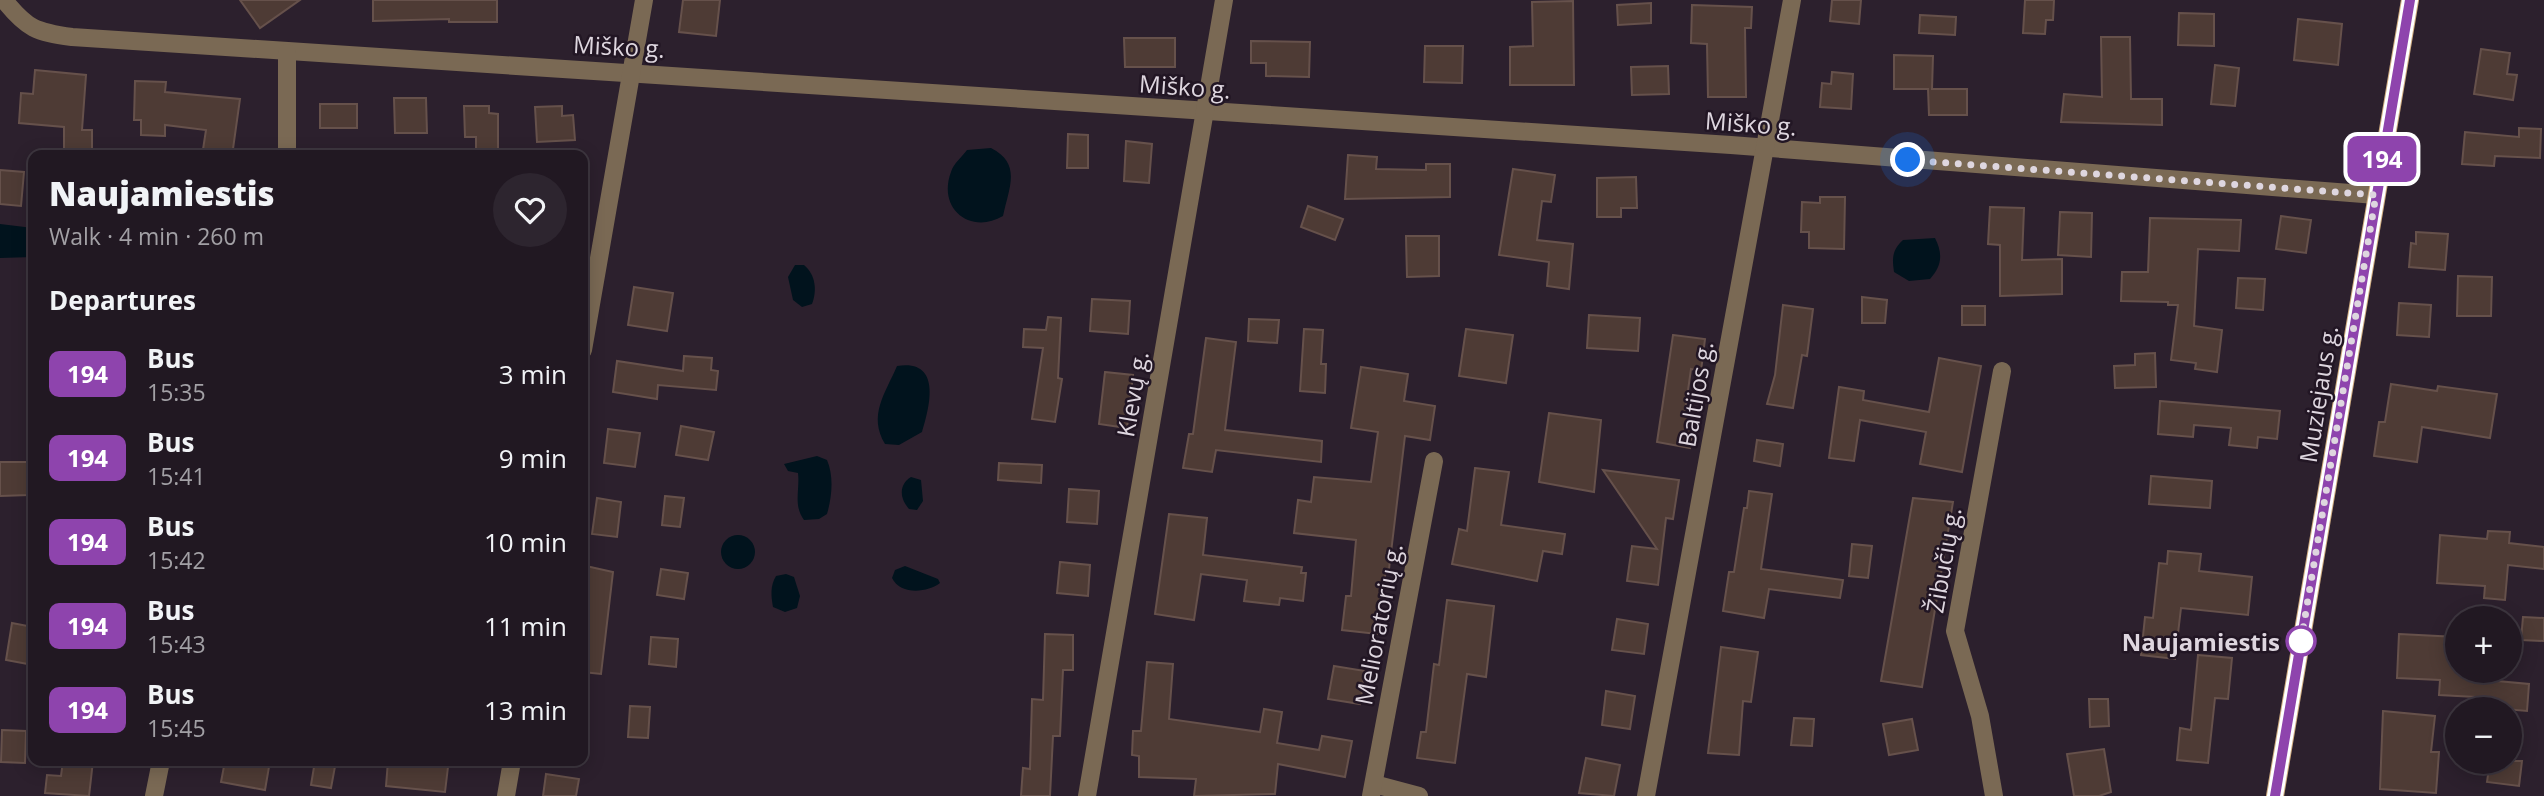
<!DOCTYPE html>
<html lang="en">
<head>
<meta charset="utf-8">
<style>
  :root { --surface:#211822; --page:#2d252f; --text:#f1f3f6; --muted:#a2a0a5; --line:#3e3740 }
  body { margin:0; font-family:"Open Sans",sans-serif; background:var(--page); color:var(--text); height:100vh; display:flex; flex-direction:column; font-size:26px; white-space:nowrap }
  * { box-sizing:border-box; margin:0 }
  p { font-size:23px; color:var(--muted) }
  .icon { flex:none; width:38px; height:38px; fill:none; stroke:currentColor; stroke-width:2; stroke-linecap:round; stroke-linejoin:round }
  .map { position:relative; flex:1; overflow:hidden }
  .sheet { position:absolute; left:28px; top:150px; width:560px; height:616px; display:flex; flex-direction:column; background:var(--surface); border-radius:14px; box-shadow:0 4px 18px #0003,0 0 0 2px var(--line) }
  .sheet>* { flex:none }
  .badge { padding:0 14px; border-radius:10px; font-size:24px; line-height:46px }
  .controls { position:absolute; left:2445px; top:606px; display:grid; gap:14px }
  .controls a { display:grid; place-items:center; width:77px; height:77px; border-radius:50%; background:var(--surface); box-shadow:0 4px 18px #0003,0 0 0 2px var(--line); font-size:35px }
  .you { position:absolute; width:35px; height:35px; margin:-18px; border:5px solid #fff; border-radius:50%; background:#1a73e8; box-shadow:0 0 0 10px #1a73e833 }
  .map>.badge { position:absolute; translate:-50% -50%; box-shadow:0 0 0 4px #fff }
  h2 { padding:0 21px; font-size:26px; line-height:63px }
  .round { display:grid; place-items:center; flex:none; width:74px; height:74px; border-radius:37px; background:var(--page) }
  .head { display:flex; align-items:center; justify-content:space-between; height:119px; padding:0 21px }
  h1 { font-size:33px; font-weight:800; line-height:52px }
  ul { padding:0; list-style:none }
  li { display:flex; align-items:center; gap:21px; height:84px; padding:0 21px }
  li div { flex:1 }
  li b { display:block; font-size:26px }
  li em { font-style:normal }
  li .badge { min-width:77px; font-weight:700; text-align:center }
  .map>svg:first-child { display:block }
</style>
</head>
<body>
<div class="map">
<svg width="2544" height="796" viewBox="0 0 2544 796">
  <rect width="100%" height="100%" fill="#2c202d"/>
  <!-- water -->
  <g fill="#01131d">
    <path d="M991,148C1022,164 1009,187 1003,216C971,235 937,209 951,172C953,164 963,156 967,150Z"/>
    <polygon points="0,224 33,228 33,257 0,258"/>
    <path d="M1935,238C1943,254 1942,266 1930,279L1909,281L1894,272C1892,258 1892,250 1903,240Z"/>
    <path d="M795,265H804C816,275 817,291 812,304L802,307L793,300L788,277Z"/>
    <path d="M897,366C942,359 930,406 922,432L899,445L885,444C868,415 885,394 897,366Z"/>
    <path d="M817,456L827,460C834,476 832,497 827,514L819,519L804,520C793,505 800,490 798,473L788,471L784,464Z"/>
    <path d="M911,477L921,480L923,501L917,510L909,509C900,499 898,485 911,477Z"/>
    <circle cx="738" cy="552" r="17"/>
    <path d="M905,566L938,579L940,583C927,593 900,595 892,578L895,570Z"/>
    <path d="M786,574L794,577L800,596L797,608L785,612L773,607C771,596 770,586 776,576Z"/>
  </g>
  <!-- building -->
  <g fill="#4e3b35" stroke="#66514b" stroke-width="2">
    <polygon points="240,0 300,0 260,28"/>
    <polygon points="373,0 497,0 497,22 449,22 449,19 373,21"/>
    <polygon points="683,0 720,0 716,36 679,32"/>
    <polygon points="1832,0 1861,0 1859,24 1830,21"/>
    <polygon points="2025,0 2054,0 2053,20 2046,20 2045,34 2023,33"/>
    <polygon points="1573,1 1574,85 1510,85 1510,47 1533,46 1532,2"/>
    <polygon points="1651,3 1651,23 1618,25 1617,5"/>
    <polygon points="1692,5 1752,7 1751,28 1745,28 1746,97 1708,97 1707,44 1691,43"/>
    <polygon points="2179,13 2214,14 2214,46 2178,45"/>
    <polygon points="1920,15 1956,17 1955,35 1919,33"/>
    <polygon points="2298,19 2342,24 2338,65 2294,60"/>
    <polygon points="2101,37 2130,37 2131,99 2162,99 2162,125 2061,122 2064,94 2102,97"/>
    <polygon points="1124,38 1175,38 1175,67 1125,67"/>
    <polygon points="1251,41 1310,42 1309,77 1266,76 1266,63 1251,63"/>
    <polygon points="1425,46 1463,46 1462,83 1424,82"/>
    <polygon points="2481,49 2510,53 2507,74 2517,75 2513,100 2474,94"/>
    <polygon points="1894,55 1933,56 1932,89 1967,89 1967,115 1929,115 1928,89 1894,89"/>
    <polygon points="2215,65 2239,68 2235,106 2211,104"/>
    <polygon points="1668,66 1669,94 1632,95 1631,67"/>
    <polygon points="35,70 86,75 82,130 92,130 92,154 64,156 64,127 19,123 21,93 33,94"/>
    <polygon points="1832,72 1853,74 1851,109 1820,107 1822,83 1831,84"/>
    <polygon points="135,81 166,82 165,92 240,99 232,156 202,156 206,130 165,125 165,136 141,135 141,120 134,120"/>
    <polygon points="394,98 426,98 427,133 395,133"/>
    <rect x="320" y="104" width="37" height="24"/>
    <polygon points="464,106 489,106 489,113 498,114 498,152 476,153 476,137 465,137"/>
    <polygon points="562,106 562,116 573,115 575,140 537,142 535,107"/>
    <polygon points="2519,128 2541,129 2540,158 2495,156 2494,166 2462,164 2465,132 2519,137"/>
    <polygon points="1068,134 1088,135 1088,168 1067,168"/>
    <polygon points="1126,141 1152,144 1149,183 1124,181"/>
    <polygon points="1348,155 1377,157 1376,169 1426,170 1426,164 1450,164 1450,197 1345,199"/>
    <polygon points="1513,169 1555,175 1551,202 1542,201 1537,240 1573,244 1569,289 1547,286 1549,262 1499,255"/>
    <polygon points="0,170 24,172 21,206 0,204"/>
    <polygon points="1636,177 1637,208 1621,208 1621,217 1597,217 1597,178"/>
    <polygon points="1820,197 1845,197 1844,249 1809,248 1809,232 1801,232 1802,202 1820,203"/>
    <polygon points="1308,206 1343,219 1335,240 1301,227"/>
    <polygon points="1990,207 2024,208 2022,260 2062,259 2062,294 2000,296 2000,245 1988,244"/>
    <polygon points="2060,212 2092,213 2091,257 2058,255"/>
    <polygon points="2281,216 2311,220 2306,253 2276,249"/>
    <polygon points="2150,218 2241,220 2239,251 2198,249 2194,326 2222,330 2217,372 2195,369 2196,363 2171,360 2178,305 2168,305 2168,302 2121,301 2122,272 2148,272"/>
    <polygon points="2416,232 2448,234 2445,270 2409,267 2411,243 2416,244"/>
    <polygon points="1406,236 1439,236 1439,276 1407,277"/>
    <polygon points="2458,276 2492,277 2491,316 2457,316"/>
    <polygon points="2238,278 2265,279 2263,310 2236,308"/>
    <polygon points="634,287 673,293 667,331 628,325"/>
    <polygon points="1862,297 1887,300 1885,323 1862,323"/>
    <polygon points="1092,299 1130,301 1128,334 1090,331"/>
    <polygon points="2399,303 2431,305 2429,337 2397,335"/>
    <polygon points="1783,305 1813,309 1807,356 1802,355 1793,408 1767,404 1775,375"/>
    <rect x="1962" y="306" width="23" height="19"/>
    <polygon points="1589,315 1640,318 1638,351 1587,348"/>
    <polygon points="1048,317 1061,318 1058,378 1062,379 1055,422 1032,419 1043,348 1023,347 1024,329 1046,330"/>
    <polygon points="1249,319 1279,320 1277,343 1248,341"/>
    <polygon points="1304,329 1323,330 1321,364 1326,364 1325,393 1300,391"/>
    <polygon points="1466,329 1513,335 1506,383 1459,376"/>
    <polygon points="1673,335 1705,339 1701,371 1691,369 1685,412 1697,414 1690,448 1657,442"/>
    <polygon points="1206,338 1236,342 1225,430 1322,441 1321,462 1216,450 1212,472 1183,468 1189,434 1193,434"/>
    <polygon points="2155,353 2156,387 2115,388 2114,366 2135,365 2135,354"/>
    <polygon points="684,356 712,358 711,370 718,371 716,390 658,385 657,399 613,392 617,361 683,371"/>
    <polygon points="1939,358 1981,366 1962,472 1920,464 1926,432 1860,420 1854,461 1829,458 1839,387 1864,391 1863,400 1929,412"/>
    <polygon points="1361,367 1408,374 1404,401 1435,406 1430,440 1405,436 1389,569 1386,569 1377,634 1342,630 1346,596 1351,596 1356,540 1294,533 1298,500 1311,502 1314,477 1371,482 1378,432 1351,428"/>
    <polygon points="1105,372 1133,375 1127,428 1099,424"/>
    <polygon points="2391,384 2437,391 2438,386 2497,394 2490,438 2422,427 2417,462 2374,456 2379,422 2385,422"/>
    <polygon points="2160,401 2280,411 2277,439 2258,437 2257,448 2229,445 2231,428 2194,425 2193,437 2158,434"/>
    <polygon points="1549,413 1601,420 1594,492 1539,482"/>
    <polygon points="681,426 714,432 708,460 676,455"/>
    <polygon points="608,429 640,433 635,467 604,463"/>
    <polygon points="1757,440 1783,444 1780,466 1754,461"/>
    <polygon points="0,462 29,462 29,495 0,496"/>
    <polygon points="999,463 1042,465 1041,483 998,480"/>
    <polygon points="1475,468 1509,472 1501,525 1565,534 1562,554 1543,551 1537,581 1452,564 1459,529 1467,531"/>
    <polygon points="1603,470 1679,480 1673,519 1666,518 1658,585 1627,581 1632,546 1657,549"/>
    <polygon points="2151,476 2212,481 2210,508 2149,504"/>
    <polygon points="1069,489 1099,491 1097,524 1067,522"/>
    <polygon points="1749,491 1772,494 1761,569 1843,580 1840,598 1769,589 1764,618 1723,611 1729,572 1734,572 1744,508 1747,508"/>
    <polygon points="665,496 684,498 680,527 662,525"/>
    <polygon points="597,498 621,502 617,537 592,534"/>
    <polygon points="1913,498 1953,502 1922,687 1881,681"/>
    <polygon points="1169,514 1207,518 1203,555 1302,567 1301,573 1306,573 1303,601 1280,598 1279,605 1244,601 1247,580 1201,574 1194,620 1155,614"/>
    <polygon points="2488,531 2510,532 2509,543 2544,547 2544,569 2508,565 2505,600 2484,598 2485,586 2437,583 2440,535 2487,539"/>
    <polygon points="1852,544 1872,546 1868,578 1849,576"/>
    <polygon points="2168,551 2201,554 2199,571 2252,577 2248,615 2181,608 2175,659 2141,655 2145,617 2153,618 2159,563 2167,564"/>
    <polygon points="1060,562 1090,565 1088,596 1057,593"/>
    <polygon points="586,566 613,572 601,674 583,672"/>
    <polygon points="661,569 688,573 684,599 657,595"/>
    <polygon points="1447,600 1494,606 1486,677 1467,674 1455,763 1417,758 1421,732 1426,732 1434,664 1439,665"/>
    <polygon points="2523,617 2544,618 2544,641 2521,640"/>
    <polygon points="1617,619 1648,624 1644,654 1612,650"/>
    <polygon points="12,623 33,627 33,665 6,660"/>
    <polygon points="1045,634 1073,635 1073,670 1063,670 1060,736 1053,736 1050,796 1021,796 1023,768 1030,769 1032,699 1043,700"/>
    <polygon points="2399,634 2457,637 2457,670 2465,670 2465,678 2529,684 2527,711 2494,708 2495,698 2439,695 2440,680 2397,678"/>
    <polygon points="651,637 678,639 676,667 649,664"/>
    <polygon points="1721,647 1758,652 1751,702 1743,701 1739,755 1708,753"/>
    <polygon points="2198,655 2232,658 2228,699 2215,698 2208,763 2177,760 2180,728 2191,730"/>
    <polygon points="1147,662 1173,664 1169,719 1260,732 1264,709 1282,712 1277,743 1319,750 1322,736 1352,741 1345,777 1278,764 1275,794 1194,796 1196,779 1139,777 1139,756 1132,755 1133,731 1141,731"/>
    <polygon points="1334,666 1365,671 1360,704 1328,699"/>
    <polygon points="1606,691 1635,696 1630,729 1602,725"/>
    <polygon points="2089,699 2108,699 2109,726 2090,727"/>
    <polygon points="630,706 650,707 648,738 628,737"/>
    <polygon points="2383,711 2435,716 2431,752 2439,752 2436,793 2380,789"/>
    <polygon points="1794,718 1814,719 1812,746 1791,745"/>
    <polygon points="1912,719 1918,750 1889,755 1883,724"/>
    <polygon points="2,730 26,731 25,763 1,762"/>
    <polygon points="2104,749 2111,792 2099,796 2074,796 2067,754"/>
    <polygon points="1586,758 1620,765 1614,796 1579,793"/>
    <polygon points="63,761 93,761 89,796 45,793 47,775 61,776"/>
    <polygon points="225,761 270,761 265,790 221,782"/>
    <polygon points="315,761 336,761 331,788 311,785"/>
    <polygon points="388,761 448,767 445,792 386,786"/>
    <polygon points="2490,761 2522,761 2519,786 2487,782"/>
    <polygon points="546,774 579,779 576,796 543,796"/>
  </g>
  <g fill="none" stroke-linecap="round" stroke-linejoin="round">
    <!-- minor -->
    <g stroke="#7a6954" stroke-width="18">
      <path d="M4,0C27,29 36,32 72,37L1731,145L2376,195"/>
      <polyline points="287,53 287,156"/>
      <polyline points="583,350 644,0"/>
      <polyline points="1374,784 1419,796"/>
      <polyline points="154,796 161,761"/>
      <polyline points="506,796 512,761"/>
      <polyline points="1087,796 1224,0"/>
      <polyline points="1371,796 1434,461"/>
      <polyline points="1646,796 1792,0"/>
      <polyline points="1994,796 1980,716 1955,631 2002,371"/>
    </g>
    <!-- major -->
    <polyline stroke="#d1ae82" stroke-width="18" points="2275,796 2410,0"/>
  </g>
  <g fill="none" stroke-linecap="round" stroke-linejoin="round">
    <defs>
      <polyline id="line" points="2275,796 2410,0"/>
    </defs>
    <!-- line casing -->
    <use href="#line" stroke="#fff" stroke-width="16"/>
    <!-- line -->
    <use href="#line" stroke="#8e44ad" stroke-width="10"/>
    <!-- walk -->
    <polyline stroke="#ded6df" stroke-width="7" stroke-dasharray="0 12.6" points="1908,160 2376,195 2301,641"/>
  </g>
  <!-- markers -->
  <circle fill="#fff" stroke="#8e44ad" stroke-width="3.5" cx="2301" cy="641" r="14"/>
  <g text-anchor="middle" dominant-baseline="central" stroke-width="5" stroke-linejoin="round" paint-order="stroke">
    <!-- street labels -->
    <g font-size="24" fill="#ded6df" stroke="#221624">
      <text transform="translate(619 46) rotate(3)">Miško g.</text>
      <text transform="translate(1185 86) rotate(4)">Miško g.</text>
      <text transform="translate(1751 123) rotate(4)">Miško g.</text>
      <text transform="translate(1132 394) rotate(-80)">Klevų g.</text>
      <text transform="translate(1695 394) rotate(-80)">Baltijos g.</text>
      <text transform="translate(2318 394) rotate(-81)">Muziejaus g.</text>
      <text transform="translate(1943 560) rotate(-80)">Žibučių g.</text>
      <text transform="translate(1378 624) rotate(-79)">Melioratorių g.</text>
    </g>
    <!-- stop labels -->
    <g font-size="24" font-weight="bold" fill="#ded6df" stroke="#221624" text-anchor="end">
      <text x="2280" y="641">Naujamiestis</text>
    </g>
  </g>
</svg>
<div class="controls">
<a>+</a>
<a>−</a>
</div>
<div class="you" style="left:1908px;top:160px"></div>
<b class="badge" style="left:2382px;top:159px;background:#8e44ad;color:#fff">194</b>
<section class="sheet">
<div class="head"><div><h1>Naujamiestis</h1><p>Walk · 4 min · 260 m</p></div><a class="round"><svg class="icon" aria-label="heart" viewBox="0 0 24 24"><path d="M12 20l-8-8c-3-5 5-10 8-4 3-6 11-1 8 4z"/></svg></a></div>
<h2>Departures</h2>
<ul>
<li><span class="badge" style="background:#8e44ad;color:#fff">194</span><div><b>Bus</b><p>15:35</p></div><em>3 min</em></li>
<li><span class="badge" style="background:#8e44ad;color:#fff">194</span><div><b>Bus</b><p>15:41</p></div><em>9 min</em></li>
<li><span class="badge" style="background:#8e44ad;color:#fff">194</span><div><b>Bus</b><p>15:42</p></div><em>10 min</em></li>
<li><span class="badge" style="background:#8e44ad;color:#fff">194</span><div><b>Bus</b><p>15:43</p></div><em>11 min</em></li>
<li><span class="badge" style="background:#8e44ad;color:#fff">194</span><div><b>Bus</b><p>15:45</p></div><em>13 min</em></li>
</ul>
</section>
</div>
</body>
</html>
